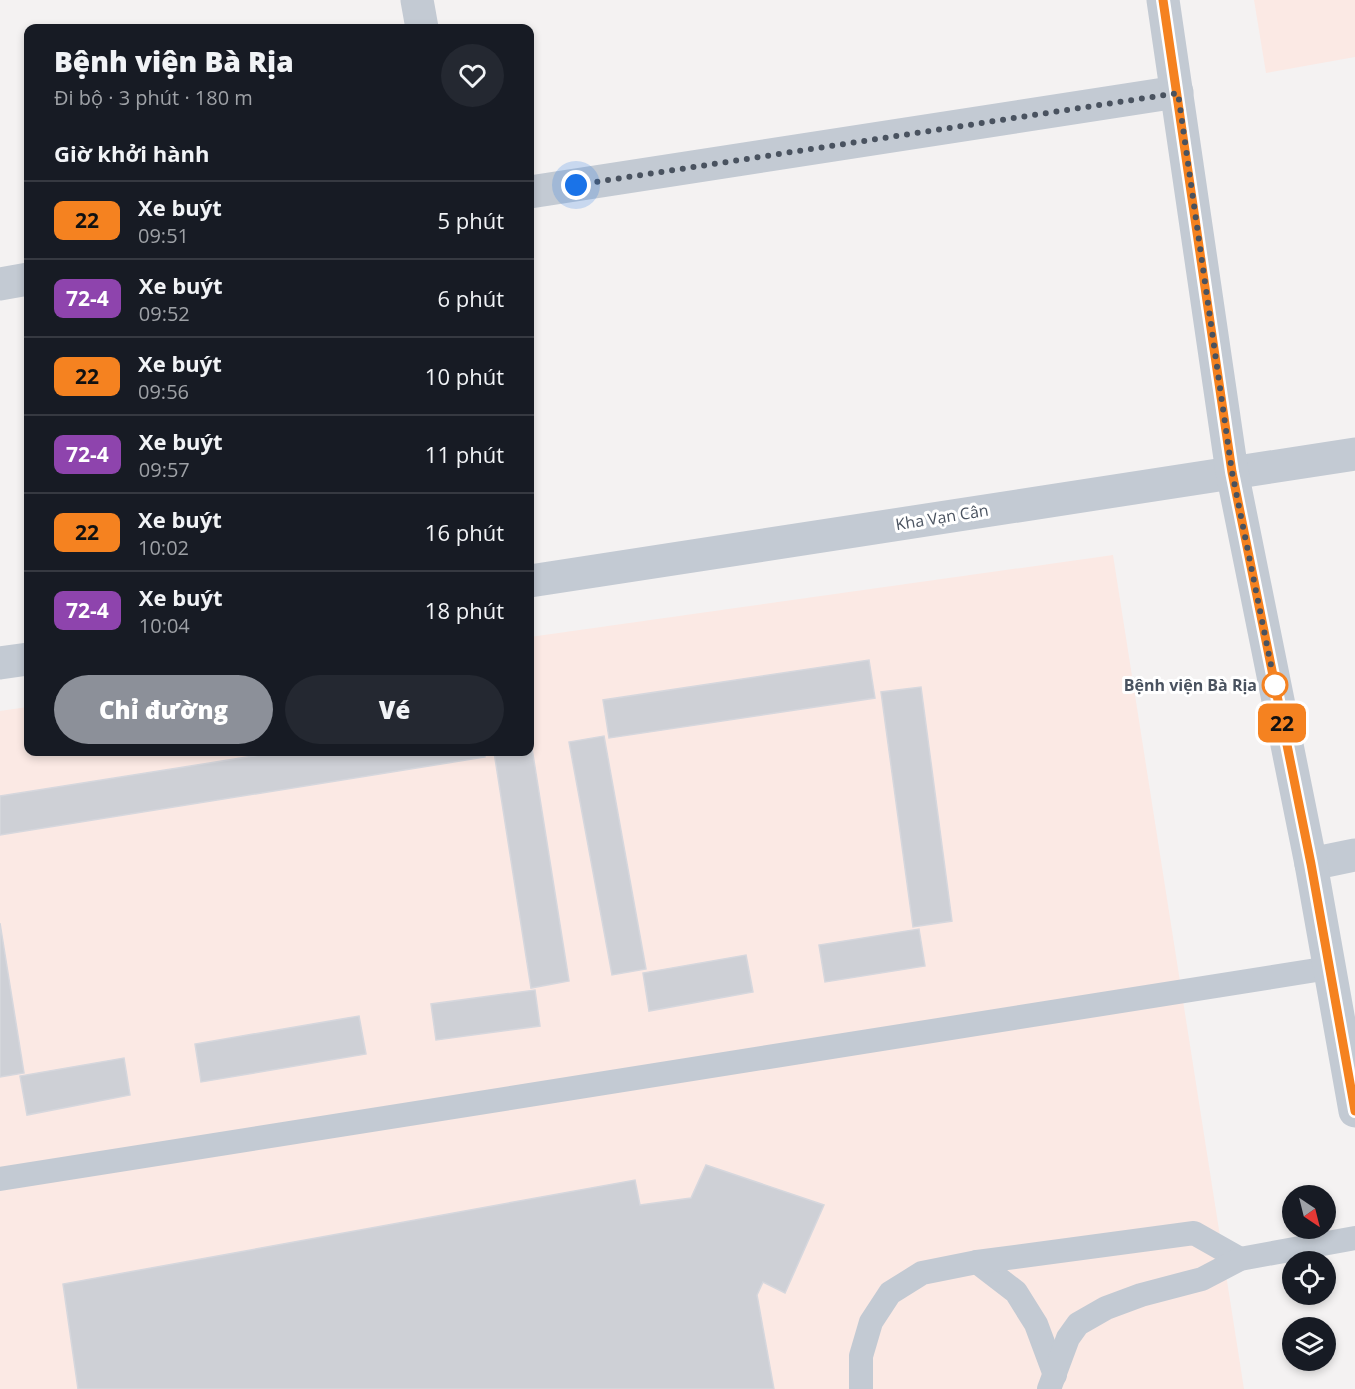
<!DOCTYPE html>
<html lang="vi">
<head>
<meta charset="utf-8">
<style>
  :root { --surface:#171b24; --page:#242831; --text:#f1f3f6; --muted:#9ea1a6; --line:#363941; --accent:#8c9099 }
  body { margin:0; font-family:"Open Sans",sans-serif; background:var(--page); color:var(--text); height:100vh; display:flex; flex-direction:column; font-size:22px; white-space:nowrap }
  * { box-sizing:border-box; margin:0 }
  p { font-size:20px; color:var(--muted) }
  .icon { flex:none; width:33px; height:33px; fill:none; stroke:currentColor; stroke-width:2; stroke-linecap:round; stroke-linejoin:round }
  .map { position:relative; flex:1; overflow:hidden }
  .side { position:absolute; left:24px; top:24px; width:510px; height:732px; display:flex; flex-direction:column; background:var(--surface); border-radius:12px; box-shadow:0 3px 9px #0003 }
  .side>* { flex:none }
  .badge { padding:0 12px; border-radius:9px; font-size:21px; line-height:39px }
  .needle { width:39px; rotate:145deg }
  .tools { position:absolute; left:1282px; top:1185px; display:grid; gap:12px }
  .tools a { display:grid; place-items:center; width:54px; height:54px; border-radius:50%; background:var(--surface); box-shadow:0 3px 9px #0003; font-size:30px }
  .you { position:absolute; width:30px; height:30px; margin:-15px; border:4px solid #fff; border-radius:50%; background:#1a73e8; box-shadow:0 0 0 9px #1a73e833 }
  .map>.badge { position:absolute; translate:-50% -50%; box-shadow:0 0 0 3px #fff }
  h2 { padding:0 30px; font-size:22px; line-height:54px }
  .round { display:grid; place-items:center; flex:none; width:63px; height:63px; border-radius:32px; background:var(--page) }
  .head { display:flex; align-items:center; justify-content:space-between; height:102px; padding:0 30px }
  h1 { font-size:28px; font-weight:800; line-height:45px }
  .primary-button { display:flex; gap:12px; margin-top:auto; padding:12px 30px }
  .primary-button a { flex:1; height:69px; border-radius:36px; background:var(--accent); color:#fff; font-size:24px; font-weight:800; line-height:69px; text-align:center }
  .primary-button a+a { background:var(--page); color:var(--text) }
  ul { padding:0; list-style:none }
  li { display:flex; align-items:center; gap:18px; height:78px; padding:0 30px; border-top:2px solid var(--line) }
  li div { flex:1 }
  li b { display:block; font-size:22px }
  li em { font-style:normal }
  li .badge { min-width:66px; font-weight:700; text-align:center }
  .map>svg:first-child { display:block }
</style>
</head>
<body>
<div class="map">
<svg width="1355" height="1389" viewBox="0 0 1355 1389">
  <rect width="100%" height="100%" fill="#f4f2f2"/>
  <!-- medical -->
  <g fill="#fbe9e4">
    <polygon points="1254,0 1355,0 1355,57 1266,73"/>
    <polygon points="1113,555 1244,1389 0,1389 0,711 28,707 28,752 530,752 530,637"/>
  </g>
  <!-- building -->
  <g fill="#ced0d6" stroke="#d6d7dd" stroke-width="1.5">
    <polygon points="869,660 875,698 609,738 603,700"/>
    <polygon points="921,687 952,921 913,927 881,692"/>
    <polygon points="604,736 646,969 612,975 569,742"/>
    <polygon points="530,742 531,742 569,981 531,988 494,752 530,752"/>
    <polygon points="279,752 484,752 485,757 0,835 0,796"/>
    <polygon points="0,923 24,1073 0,1077"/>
    <polygon points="919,929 925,966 825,982 819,945"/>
    <polygon points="746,955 753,992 649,1011 643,973"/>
    <polygon points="535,990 540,1026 436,1040 431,1004"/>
    <polygon points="359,1016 366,1054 201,1082 195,1044"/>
    <polygon points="124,1058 130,1095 27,1115 20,1076"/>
    <polygon points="706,1165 824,1205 785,1293 763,1282 757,1295 774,1389 78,1389 63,1284 635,1180 640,1205 691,1198"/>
  </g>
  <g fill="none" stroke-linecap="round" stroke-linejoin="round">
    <!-- service -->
    <g stroke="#c3cad3" stroke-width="24">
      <polyline points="0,1179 1329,968"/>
      <polyline points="977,1262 1016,1292 1036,1324 1055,1375"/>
      <polyline points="861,1389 861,1356 871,1322 890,1293 922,1273 977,1262 1194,1233 1240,1259"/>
      <polyline points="1049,1389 1068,1338 1078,1324 1106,1308 1141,1295 1202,1279 1240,1259 1355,1238"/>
    </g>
    <!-- minor -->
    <g stroke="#c3cad3" stroke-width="33">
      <polyline points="417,0 422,28"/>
      <polyline points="530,192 1177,92"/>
      <polyline points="0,284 28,279"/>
      <polyline points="530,581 1355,454"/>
      <polyline points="0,663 28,659"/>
      <polyline points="1311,864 1355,855"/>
    </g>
    <!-- tertiary -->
    <polyline stroke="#c3cad3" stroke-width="33" points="1163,0 1232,472 1311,864 1355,1111"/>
  </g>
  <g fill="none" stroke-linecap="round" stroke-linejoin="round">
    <defs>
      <polyline id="line" points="1163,0 1232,472 1311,864 1355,1111"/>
    </defs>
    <!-- line casing -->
    <use href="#line" stroke="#fff" stroke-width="14"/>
    <!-- line -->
    <use href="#line" stroke="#f58220" stroke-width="9"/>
    <!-- walk -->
    <polyline stroke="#49525f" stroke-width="6" stroke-dasharray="0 10.8" points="576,185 1178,93 1232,472 1275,685"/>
  </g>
  <!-- markers -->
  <circle fill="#fff" stroke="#f58220" stroke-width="3" cx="1275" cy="685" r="12"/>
  <g text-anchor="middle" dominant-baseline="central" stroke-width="6" stroke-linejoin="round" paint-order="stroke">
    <!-- street labels -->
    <g font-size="16" fill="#49525f" stroke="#fff">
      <text transform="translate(942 517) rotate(-9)">Kha Vạn Cân</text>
    </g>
    <!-- stop labels -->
    <g font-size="16" font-weight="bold" fill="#49525f" stroke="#fff" text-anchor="end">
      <text x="1257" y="685">Bệnh viện Bà Rịa</text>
    </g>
  </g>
</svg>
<div class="tools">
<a><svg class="needle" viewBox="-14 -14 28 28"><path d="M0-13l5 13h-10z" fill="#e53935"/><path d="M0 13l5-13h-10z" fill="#9ea1a6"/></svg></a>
<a><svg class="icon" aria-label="locate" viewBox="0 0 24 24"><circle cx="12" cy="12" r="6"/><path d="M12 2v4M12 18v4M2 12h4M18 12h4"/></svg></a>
<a><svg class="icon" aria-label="layers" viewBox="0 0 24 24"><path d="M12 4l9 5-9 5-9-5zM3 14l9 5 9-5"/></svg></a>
</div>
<div class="you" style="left:576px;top:185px"></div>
<b class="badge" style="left:1282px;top:723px;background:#f58220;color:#111">22</b>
<section class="side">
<div class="head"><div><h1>Bệnh viện Bà Rịa</h1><p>Đi bộ · 3 phút · 180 m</p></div><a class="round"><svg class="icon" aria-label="heart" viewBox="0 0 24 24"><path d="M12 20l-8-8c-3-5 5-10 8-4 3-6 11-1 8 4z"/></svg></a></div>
<h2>Giờ khởi hành</h2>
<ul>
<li><span class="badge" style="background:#f58220;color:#111">22</span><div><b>Xe buýt</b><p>09:51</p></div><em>5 phút</em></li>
<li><span class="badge" style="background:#8e44ad;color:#fff">72-4</span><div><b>Xe buýt</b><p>09:52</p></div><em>6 phút</em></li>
<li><span class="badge" style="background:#f58220;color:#111">22</span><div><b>Xe buýt</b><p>09:56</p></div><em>10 phút</em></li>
<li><span class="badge" style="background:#8e44ad;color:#fff">72-4</span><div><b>Xe buýt</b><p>09:57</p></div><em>11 phút</em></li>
<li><span class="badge" style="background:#f58220;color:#111">22</span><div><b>Xe buýt</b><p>10:02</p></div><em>16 phút</em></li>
<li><span class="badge" style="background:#8e44ad;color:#fff">72-4</span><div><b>Xe buýt</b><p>10:04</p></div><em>18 phút</em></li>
</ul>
<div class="primary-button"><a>Chỉ đường</a><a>Vé</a></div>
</section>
</div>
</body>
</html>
